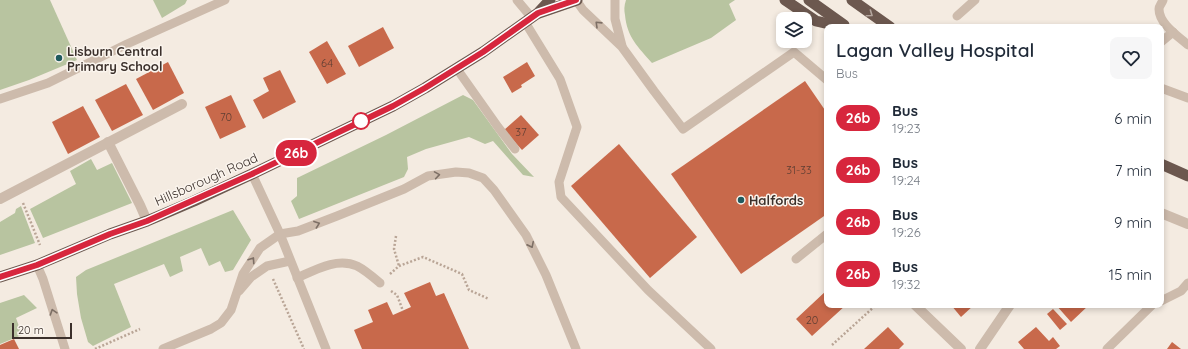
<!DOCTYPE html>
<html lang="en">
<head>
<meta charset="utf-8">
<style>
  :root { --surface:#fff; --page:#f6f6f7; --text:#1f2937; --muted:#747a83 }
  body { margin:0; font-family:Quicksand,sans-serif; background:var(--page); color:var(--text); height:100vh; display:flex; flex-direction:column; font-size:15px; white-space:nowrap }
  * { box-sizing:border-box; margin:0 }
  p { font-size:13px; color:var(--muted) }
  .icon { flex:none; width:22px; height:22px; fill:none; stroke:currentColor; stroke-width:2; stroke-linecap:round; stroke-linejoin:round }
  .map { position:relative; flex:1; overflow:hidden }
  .drawer { position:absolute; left:824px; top:24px; width:340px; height:284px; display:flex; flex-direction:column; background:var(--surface); border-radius:8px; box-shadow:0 2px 6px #0003 }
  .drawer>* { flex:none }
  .badge { padding:0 8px; border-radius:13px; font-size:14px; line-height:26px }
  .tools { position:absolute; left:776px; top:12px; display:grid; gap:8px }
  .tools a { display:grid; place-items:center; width:36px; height:36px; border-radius:8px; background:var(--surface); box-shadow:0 2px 6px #0003; font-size:20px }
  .scale { position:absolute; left:12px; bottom:10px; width:60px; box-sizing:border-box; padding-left:4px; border:2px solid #3b302b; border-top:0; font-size:11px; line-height:14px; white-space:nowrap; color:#3b302b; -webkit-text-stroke:3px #fbf5ee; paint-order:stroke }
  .map>.badge { position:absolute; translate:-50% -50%; box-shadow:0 0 0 2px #fff }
  .round { display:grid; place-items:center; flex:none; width:42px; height:42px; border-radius:8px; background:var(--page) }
  .overview { display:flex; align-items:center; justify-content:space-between; height:68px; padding:0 12px }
  h1 { font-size:19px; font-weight:600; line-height:30px }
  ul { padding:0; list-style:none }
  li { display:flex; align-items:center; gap:12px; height:52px; padding:0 12px }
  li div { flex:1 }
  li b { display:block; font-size:15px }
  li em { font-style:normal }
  li .badge { min-width:44px; font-weight:700; text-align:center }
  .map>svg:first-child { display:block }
</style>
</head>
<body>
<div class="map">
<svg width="1188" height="349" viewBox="0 0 1188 349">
  <rect width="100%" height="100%" fill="#f4ebe1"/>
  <!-- green -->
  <g fill="#b8c4a0">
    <polygon points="0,0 50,0 77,60 29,80 0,90"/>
    <polygon points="153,0 187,0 185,4 162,18"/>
    <path d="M626,0H735L729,4L736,20L711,38L652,63C638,47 627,37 625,15C624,10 624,6 626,0Z"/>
    <polygon points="463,95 473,100 512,154 534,177 523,175 493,141 485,144 469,137 426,149 407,157 408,169 404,177 299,219 291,201 297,196 297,178 386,135"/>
    <polygon points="91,159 97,170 112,163 132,203 43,238 30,209 76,184 70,171"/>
    <polygon points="21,206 35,243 0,255 0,222 15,213 16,209"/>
    <polygon points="233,210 251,240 233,270 225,272 220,261 209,266 201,248 180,257 183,271 170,277 164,264 114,284 131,327 93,346 88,342 81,318 77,294 76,277 86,270"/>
    <polygon points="24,295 37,308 16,318 22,335 0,344 0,303"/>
  </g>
  <!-- building -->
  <g fill="#c8694b">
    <polygon points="383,27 394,48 359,67 348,46"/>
    <polygon points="327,41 346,74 327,84 309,52"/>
    <polygon points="168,62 184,93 153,110 136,79"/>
    <polygon points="527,62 535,76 521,85 522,87 512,93 503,77"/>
    <polygon points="280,70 296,102 263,119 253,100 269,91 263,78"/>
    <polygon points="805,81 827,113 827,214 741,274 671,174"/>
    <polygon points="126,84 143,115 112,131 95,100"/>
    <polygon points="231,95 246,127 220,139 205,107"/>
    <polygon points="83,106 100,137 68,154 52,122"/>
    <polygon points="521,115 539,135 522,150 504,130"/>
    <polygon points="619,144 697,237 650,278 571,186"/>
    <polygon points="430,282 436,296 444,293 469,349 362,349 354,330 373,322 368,310 387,302 393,315 411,307 404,293"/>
    <polygon points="827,290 827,305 846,305 812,336 796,319"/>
    <polygon points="951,305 974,305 961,317"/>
    <polygon points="1056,305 1089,305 1071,322"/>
    <polygon points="1053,309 1067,324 1060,330 1047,314"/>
    <polygon points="888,327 904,344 899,349 864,349"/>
    <polygon points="1036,327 1049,341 1053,337 1060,346 1056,349 1024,349 1018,342"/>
    <polygon points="14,339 19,349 0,349 0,345"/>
    <polygon points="1172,342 1181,349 1167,349"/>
  </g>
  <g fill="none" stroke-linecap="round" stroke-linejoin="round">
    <!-- path -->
    <g stroke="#b9a596" stroke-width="2.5" stroke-dasharray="2 2" stroke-linecap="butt">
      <polyline points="23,203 40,245"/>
      <polyline points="396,236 394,249 399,266"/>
      <polyline points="390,274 399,266 423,257 462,274 469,290 489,299"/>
      <polyline points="273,279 304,349"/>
      <polyline points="391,291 397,295 403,311"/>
      <polyline points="832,345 876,305"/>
      <polyline points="95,349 140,329"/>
    </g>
    <!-- service -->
    <g stroke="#cdbbac" stroke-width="9">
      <polyline points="517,0 532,18"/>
      <polyline points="576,0 583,10 622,47 654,91 683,129 794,52 827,80"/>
      <polyline points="615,0 615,19 622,46"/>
      <path d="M1163,0C1162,3 1159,6 1159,9C1159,24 1178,36 1188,45"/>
      <polyline points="957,16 975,0"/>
      <polyline points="525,22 560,79 577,127 559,182 561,197 648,290 711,349"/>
      <polyline points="1161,42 1173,32"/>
      <polyline points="457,69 498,127 515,149"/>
      <polyline points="1161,88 1188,98"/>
      <polyline points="0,99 48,83 127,44 225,0"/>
      <polyline points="252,174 280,234 326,349"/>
      <polyline points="796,259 827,234"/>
      <polyline points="37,265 43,279 65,349"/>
      <path d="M297,278C315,270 337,257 357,266C365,270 373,277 380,283"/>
      <polyline points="239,291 251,277 267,266 290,261"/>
      <polyline points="1161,301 1181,291 1188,283"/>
      <polyline points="163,349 211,329 221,323 231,310 243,274 260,248 280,234 298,231 337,216 404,189 428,176 456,172 469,173 483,178 494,190 526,235 546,275 576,349"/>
      <polyline points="1107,349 1152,305"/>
    </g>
    <!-- minor -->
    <g stroke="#cdbbac" stroke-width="10">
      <polyline points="108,142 140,205 147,221"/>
      <polyline points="0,199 182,104"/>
      <polyline points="1161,213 1188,224"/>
      <polyline points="915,305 961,349"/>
      <polyline points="980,349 1010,305"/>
    </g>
    <!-- trunk -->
    <g stroke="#6c584f" stroke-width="11">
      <polyline points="785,0 816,21 842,27"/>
      <polyline points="809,0 844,25"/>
      <polyline points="852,0 890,27"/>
      <polyline points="539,13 577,0"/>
      <polyline points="1161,164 1188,176"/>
      <polyline points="0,277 37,265 110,234 147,221 194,201 252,174 393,106 425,88 483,52 538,13 550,0"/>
    </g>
  </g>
  <!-- one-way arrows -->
  <defs><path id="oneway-chevron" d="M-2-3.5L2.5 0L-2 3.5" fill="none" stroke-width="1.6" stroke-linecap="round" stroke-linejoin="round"/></defs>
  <use stroke="#b4a69e" href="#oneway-chevron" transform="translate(870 14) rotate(35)"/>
  <g stroke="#7d6f65">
    <use href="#oneway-chevron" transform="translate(598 24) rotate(-136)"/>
    <use href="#oneway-chevron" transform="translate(437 175) rotate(-9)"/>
    <use href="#oneway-chevron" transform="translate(317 224) rotate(-20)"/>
    <use href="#oneway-chevron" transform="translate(531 245) rotate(64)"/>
    <use href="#oneway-chevron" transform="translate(252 260) rotate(-56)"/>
    <use href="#oneway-chevron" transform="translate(53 312) rotate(-108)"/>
  </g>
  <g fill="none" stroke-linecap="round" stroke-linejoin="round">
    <defs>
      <polyline id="line" points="0,277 37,265 110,234 147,221 252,174 393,106 425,88 483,52 538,13 576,0"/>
    </defs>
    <!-- line casing -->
    <use href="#line" stroke="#fff" stroke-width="9"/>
    <!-- line -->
    <use href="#line" stroke="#d7263d" stroke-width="6"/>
  </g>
  <!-- markers -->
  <g fill="#1f5a5e" stroke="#fbf5ee" stroke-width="1.5">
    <circle cx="59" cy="58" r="4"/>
    <circle cx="741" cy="200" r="4"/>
  </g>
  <circle fill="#fff" stroke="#d7263d" stroke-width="2" cx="361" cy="121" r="8"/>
  <g text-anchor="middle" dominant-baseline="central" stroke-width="3" stroke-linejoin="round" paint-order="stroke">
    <!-- number labels -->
    <g font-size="11" fill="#5e3e33">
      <text x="327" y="63">64</text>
      <text x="226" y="117">70</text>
      <text x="521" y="132">37</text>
      <text x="799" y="170">31-33</text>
      <text x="812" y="320">20</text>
    </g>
    <!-- poi labels -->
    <g font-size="13" font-weight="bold" fill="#3b302b" stroke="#fbf5ee" text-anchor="start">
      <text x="67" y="51">Lisburn Central<tspan x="67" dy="15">Primary School</tspan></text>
      <text x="749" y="200">Halfords</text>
    </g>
    <!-- street labels -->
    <g font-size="13" fill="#3b302b" stroke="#fbf5ee">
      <text transform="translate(206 179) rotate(-24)">Hillsborough Road</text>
    </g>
  </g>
</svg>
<div class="tools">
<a><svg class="icon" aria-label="layers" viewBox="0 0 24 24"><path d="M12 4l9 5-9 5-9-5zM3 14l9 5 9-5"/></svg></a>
</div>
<div class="scale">20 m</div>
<b class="badge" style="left:296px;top:153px;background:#d7263d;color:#fff">26b</b>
<section class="drawer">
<div class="overview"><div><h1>Lagan Valley Hospital</h1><p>Bus</p></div><a class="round"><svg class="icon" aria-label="heart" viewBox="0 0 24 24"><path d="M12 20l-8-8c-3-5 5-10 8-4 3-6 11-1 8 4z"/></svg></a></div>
<ul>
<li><span class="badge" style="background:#d7263d;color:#fff">26b</span><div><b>Bus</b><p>19:23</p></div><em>6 min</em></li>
<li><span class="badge" style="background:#d7263d;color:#fff">26b</span><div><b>Bus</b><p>19:24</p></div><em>7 min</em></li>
<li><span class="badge" style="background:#d7263d;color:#fff">26b</span><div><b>Bus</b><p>19:26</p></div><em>9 min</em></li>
<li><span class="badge" style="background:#d7263d;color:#fff">26b</span><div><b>Bus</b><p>19:32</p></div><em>15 min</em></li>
</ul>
</section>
</div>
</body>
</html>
